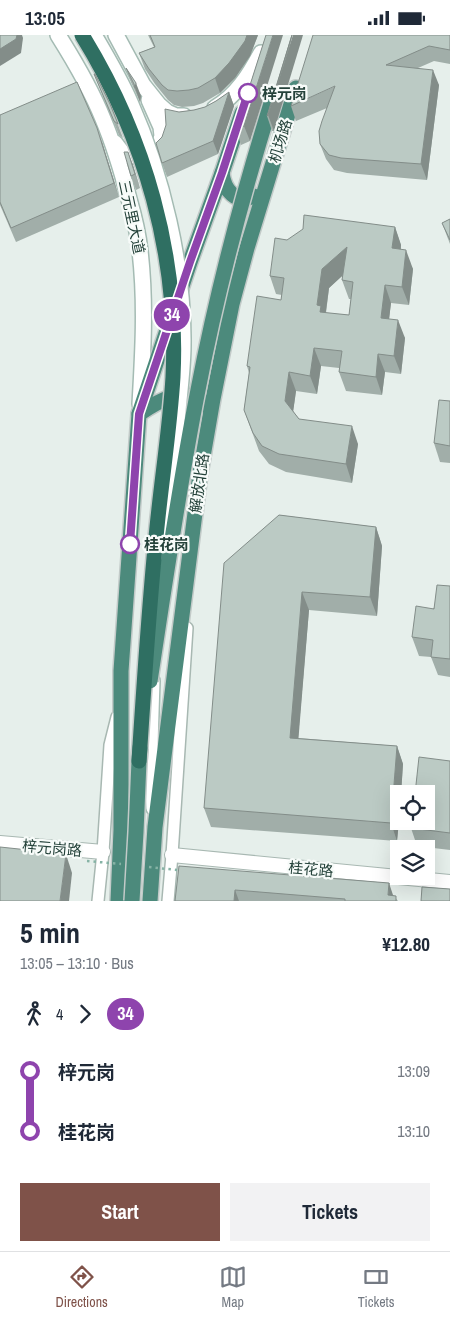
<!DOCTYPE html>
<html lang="en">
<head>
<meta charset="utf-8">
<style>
  :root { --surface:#fff; --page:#f2f2f3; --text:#1f2937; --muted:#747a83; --line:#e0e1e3; --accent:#7f5249 }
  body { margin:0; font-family:"Archivo Narrow","Noto Sans SC",sans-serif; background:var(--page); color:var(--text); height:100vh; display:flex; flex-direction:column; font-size:19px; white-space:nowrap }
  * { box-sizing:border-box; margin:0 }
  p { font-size:16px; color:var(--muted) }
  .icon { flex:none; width:28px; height:28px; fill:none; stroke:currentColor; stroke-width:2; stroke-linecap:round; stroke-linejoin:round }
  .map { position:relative; height:866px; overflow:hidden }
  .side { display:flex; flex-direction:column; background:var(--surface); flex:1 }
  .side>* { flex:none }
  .badge { padding:0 10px; border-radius:16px; font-size:18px; line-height:32px }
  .fabs { position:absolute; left:390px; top:750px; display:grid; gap:10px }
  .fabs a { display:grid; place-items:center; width:45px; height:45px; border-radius:0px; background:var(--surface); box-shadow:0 5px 20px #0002; font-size:25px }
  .map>.badge { position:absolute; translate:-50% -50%; box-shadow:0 0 0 2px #fff }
  .legs { display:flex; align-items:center; gap:8px; height:55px; padding:0 20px; font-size:16px }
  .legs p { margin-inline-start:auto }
  .overview { display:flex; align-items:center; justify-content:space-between; height:85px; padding:0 20px }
  h1 { font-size:28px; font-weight:700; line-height:38px }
  .action { display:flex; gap:10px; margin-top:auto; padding:10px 20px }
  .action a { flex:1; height:58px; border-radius:0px; background:var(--accent); color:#fff; font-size:20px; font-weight:700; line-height:58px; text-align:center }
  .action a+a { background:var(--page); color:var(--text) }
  ul { padding:0 20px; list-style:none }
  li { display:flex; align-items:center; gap:18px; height:60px; font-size:19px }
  li i { display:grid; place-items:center; width:8px; height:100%; margin:0 6px; background:currentColor }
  li i::after { content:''; width:12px; height:12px; margin:-6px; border:4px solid; border-radius:50%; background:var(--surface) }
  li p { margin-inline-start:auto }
  li:first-child i { background:linear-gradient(#0000 50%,currentColor 0) }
  li:last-child i { background:linear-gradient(currentColor 50%,#0000 0) }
  .status { display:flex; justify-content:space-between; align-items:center; height:35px; padding:0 25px; background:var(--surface); direction:ltr }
  .status svg { height:14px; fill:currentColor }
  .dock { display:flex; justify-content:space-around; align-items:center; height:70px; border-top:1px solid var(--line); background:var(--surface); font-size:14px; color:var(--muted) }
  .dock a { display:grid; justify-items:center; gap:2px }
  .dock .active { color:var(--accent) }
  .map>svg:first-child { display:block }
</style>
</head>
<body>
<div class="status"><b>13:05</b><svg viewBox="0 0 49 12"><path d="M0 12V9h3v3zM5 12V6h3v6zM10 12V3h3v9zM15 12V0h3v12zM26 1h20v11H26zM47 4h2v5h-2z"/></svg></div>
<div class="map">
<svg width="450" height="866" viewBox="0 0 450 866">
  <rect width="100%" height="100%" fill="#e6efeb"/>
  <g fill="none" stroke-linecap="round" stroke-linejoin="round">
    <defs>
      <g id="minor">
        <polyline points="98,866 103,817 110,710 117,682"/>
        <polyline points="168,866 172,820 187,593"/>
      </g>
      <g id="tertiary">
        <polyline points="0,808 103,817"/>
        <polyline points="172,820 450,847"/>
      </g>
      <g id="secondary">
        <path d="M58,0C75,27 91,54 103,84C114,110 122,137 129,164C134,181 138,198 140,216C146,267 143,318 140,369"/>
        <polyline points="116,0 143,50 159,70 167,77 176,81 184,81"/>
        <path d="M215,73C237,60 249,40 261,18"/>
        <polyline points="115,108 121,116 129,121 146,121 158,113 162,101 161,92 149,65"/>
        <polyline points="152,646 150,709 154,773"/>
      </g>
      <g id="trunk">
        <path d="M222,138C224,155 236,170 254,161"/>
        <path d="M139,379C158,366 188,348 207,371"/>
        <polyline points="118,866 121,795 121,636 139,379 190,227 222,138 242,78"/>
        <polyline points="150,866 155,792 200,439 213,364 232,269 247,213 296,53"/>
      </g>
    </defs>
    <!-- minor casing -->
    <use href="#minor" stroke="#a8b8b2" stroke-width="14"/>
    <!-- tertiary casing -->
    <use href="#tertiary" stroke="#a8b8b2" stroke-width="16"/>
    <!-- secondary casing -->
    <use href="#secondary" stroke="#a4bbb3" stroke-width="18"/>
    <!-- trunk casing -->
    <use href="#trunk" stroke="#c2cac8" stroke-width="18"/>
    <!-- minor -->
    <use href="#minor" stroke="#fff" stroke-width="11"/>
    <!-- tertiary -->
    <use href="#tertiary" stroke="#fff" stroke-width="14"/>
    <!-- secondary -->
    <use href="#secondary" stroke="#fff" stroke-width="15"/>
    <!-- trunk -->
    <use href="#trunk" stroke="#4c8a7c" stroke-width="15"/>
    <defs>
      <path id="secondary-bridge" d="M94,0C107,22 120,44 130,67C162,139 184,231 183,310C183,335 179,361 177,386C173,424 169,461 166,499"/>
      <g id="trunk-bridge">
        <path d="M150,646C165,548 179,451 198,355C217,256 243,158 273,62"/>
        <polyline points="132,866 136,797 139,726 140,713"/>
      </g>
      <path id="motorway-bridge" d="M82,0C145,102 179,221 173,342C170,392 162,442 157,492C149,570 144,648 139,726"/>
    </defs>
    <!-- secondary-bridge casing -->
    <use href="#secondary-bridge" stroke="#a4bbb3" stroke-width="18" stroke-linecap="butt"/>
    <!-- trunk-bridge casing -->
    <use href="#trunk-bridge" stroke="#c2cac8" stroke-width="18" stroke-linecap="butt"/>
    <!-- motorway-bridge casing -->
    <use href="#motorway-bridge" stroke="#c2cac8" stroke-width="18" stroke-linecap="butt"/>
    <!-- path-bridge -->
    <g stroke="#86b3a5" stroke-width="2.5" stroke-dasharray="2.5 4" stroke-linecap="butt">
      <polyline points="87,826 121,829"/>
      <polyline points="149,832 177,835"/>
    </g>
    <!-- secondary-bridge -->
    <use href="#secondary-bridge" stroke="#fff" stroke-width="15"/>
    <!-- trunk-bridge -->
    <use href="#trunk-bridge" stroke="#4c8a7c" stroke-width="15"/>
    <!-- motorway-bridge -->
    <use href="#motorway-bridge" stroke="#2f6f62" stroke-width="15"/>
  </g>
  <!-- wall -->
  <g fill="#a1aea9" fill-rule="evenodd">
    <polygon points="148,0 258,0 250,21 235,43 220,58 203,68 194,71 182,72 174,70 168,65 155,49 145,34 139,18 154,12"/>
    <polygon points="266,0 250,106 241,110 236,94"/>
    <polygon points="292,0 274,96 272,96 267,81"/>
    <polygon points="450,0 450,29 434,26 418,33 439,50 427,145 347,138 334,135 326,124 320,109 327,73 296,86 291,71"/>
    <polygon points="126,33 141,61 140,67 131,47"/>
    <polygon points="94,39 110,69 123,103 119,100"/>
    <polygon points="229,57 234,71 218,119 167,142 162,128 162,102 179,77 194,75 205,72 216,66"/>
    <polygon points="0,80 102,107 119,162 16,207 0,170"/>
    <polygon points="128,117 140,153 136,155 131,141"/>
    <polygon points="450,184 450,209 442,188"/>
    <path d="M395,192L401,210V214L413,234L409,270L391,268L389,284L405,303L401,339L385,337L382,360L346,356L339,337V333L321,331L317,359L296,356L293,376L299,384L358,409L352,448L286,437L269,429L259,416L244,375L249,338L247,331L281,265L282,260L276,259L270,241L287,205ZM343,240L342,245L349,264H351L349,280L326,278L329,253Z"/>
    <polygon points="450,366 450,428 440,427 434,408"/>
    <polygon points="279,480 376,492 382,511 377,581 309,575 298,703 397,711 403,729 401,759 399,759 399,786 397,806 211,792 204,773"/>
    <polygon points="450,551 450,642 438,640 431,622 419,621 412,602"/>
    <polygon points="450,726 450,815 417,811 411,793"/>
    <polygon points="179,831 393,860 398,866 175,866"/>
  </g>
  <!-- shaded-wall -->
  <g fill="#838d89">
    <polygon points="17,0 22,0 23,3 21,18 0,31 0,14"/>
    <polygon points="247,0 258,0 250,21 235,43 220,58 215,43"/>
    <polygon points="273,0 283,0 250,106 244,91"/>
    <polygon points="293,0 303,0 274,96 268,80"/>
    <polygon points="433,35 439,50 427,145 421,129"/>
    <polygon points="136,48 141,61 140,67 135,53"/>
    <polygon points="229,57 234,71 218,119 213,106"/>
    <polygon points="97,93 102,107 119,162 114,148"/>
    <polygon points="128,117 133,130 140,153 135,139"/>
    <polygon points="395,192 401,210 399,232 392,213"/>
    <polygon points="347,212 353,231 329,253 325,283 326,295 317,270 322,234"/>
    <polygon points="406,215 413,234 409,270 402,252"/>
    <polygon points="385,250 391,268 387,301 381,283"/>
    <polygon points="398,285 405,303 401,339 394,321"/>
    <polygon points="314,313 321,331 317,359 310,341"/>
    <polygon points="378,319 385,337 382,360 376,342"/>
    <polygon points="289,337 296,356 292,385 285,366"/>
    <polygon points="352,391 358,409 352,448 346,429"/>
    <polygon points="376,492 382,511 377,581 370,562"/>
    <polygon points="302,557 309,575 297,721 290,703"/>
    <polygon points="397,711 403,729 401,759 399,759 399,786 397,806 391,788"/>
    <polygon points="66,819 72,838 69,866 60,866"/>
    <polygon points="389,848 393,860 393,866 388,860"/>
    <polygon points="235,855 239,866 234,866"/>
  </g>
  <!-- building -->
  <g fill="#bbcac4" stroke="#838d89" fill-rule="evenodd">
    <polygon points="0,0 17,0 16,4 0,14"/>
    <polygon points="150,0 247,0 245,6 229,28 215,43 198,53 189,55 177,56 168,55 162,50 149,34 139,18 155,12"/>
    <polygon points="266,0 273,0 244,91 236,94"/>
    <polygon points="292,0 268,80 267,81"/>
    <polygon points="313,0 450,0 450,15 429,11 386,30 433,35 421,129 341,123 329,120 320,109 319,96 322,86 335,51 291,71"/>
    <polygon points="126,33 136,48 135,53 134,49"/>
    <polygon points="94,39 95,39 110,69 118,89 114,86"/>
    <polygon points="77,47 97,93 114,148 11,193 0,167 0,80"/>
    <polygon points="229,57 213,106 162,128 156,108 162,102 166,90 165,74 179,77 194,75 205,72 216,66"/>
    <polygon points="124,117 128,117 135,139 131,141"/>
    <path d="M304,180L395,192L392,213L406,215L402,252L385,250L381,283L398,285L394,321L378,319L376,342L339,337L342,316L314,313L310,341L289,337L285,366L299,384L352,391L346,429L279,419L262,411L253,398L244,375L250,332L247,331L257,261L281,265L284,243L270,241L275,203L287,205L303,194ZM347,212L342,245L353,247L349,280L320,277L321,271L317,270L322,234Z"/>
    <polygon points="450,184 450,205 442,188"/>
    <polygon points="439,365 450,366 450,411 434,408"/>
    <polygon points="279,480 376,492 370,562 302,557 290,703 397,711 391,788 204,773 224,528"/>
    <polygon points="437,550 450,551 450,624 431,622 433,605 412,602 416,571 434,574"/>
    <polygon points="419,722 450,726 450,798 411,793 411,786 426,786 426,759 415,759"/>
    <polygon points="0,812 66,819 60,866 0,866"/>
    <polygon points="179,831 389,848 388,860 396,861 396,866 345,866 345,864 235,855 234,866 175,866"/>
    <polygon points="422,852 450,854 450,866 421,866"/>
  </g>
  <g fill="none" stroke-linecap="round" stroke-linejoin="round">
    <defs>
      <polyline id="line-1" points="130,509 139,379 190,227 222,138 248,58"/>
    </defs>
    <!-- line-1 casing -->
    <use href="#line-1" stroke="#fff" stroke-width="11"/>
    <!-- line-1 -->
    <use href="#line-1" stroke="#8e44ad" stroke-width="8"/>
  </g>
  <!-- markers -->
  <g fill="#fff" stroke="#8e44ad" stroke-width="2.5">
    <circle cx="248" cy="58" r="9"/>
    <circle cx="130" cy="509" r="9"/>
  </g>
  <g text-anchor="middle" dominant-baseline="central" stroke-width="4.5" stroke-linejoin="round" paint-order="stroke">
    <!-- stop labels -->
    <g font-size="15" font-weight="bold" fill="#24423a" stroke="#f7fbf9" text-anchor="start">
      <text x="262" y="58">梓元岗</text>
      <text x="144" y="509">桂花岗</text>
    </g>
    <!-- street labels -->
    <g font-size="15" fill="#24423a" stroke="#f7fbf9">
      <text transform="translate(280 106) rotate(-73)">机场路</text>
      <text transform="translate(132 182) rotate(78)">三元里大道</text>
      <text transform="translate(199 448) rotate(-82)">解放北路</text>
      <text transform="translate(52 813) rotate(5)">梓元岗路</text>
      <text transform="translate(311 834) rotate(5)">桂花路</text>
    </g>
  </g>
</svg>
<div class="fabs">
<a><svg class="icon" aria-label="locate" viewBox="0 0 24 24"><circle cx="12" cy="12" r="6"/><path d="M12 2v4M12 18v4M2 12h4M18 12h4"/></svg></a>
<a><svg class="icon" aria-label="layers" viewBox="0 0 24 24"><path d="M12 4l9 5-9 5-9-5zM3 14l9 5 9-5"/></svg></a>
</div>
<b class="badge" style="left:172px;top:280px;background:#8e44ad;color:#fff">34</b>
</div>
<section class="side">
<div class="overview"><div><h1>5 min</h1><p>13:05 – 13:10 · Bus</p></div><b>¥12.80</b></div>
<div class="legs"><svg class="icon" aria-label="walk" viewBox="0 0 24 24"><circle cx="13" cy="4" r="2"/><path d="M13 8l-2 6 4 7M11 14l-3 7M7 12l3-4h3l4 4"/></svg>4<svg class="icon" aria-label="forward" viewBox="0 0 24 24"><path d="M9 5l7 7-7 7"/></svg><b class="badge" style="background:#8e44ad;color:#fff">34</b></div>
<ul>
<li><i style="color:#8e44ad"></i><b>梓元岗</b><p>13:09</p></li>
<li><i style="color:#8e44ad"></i><b>桂花岗</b><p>13:10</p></li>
</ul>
<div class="action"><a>Start</a><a>Tickets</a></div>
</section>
<nav class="dock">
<a class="active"><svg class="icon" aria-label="directions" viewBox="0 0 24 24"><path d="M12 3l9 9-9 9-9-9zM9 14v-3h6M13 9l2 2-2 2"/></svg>Directions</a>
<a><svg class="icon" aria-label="map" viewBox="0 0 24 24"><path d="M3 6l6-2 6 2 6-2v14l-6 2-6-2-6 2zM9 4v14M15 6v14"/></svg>Map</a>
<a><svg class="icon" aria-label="tickets" viewBox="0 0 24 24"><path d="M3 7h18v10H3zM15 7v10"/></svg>Tickets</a>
</nav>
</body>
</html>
